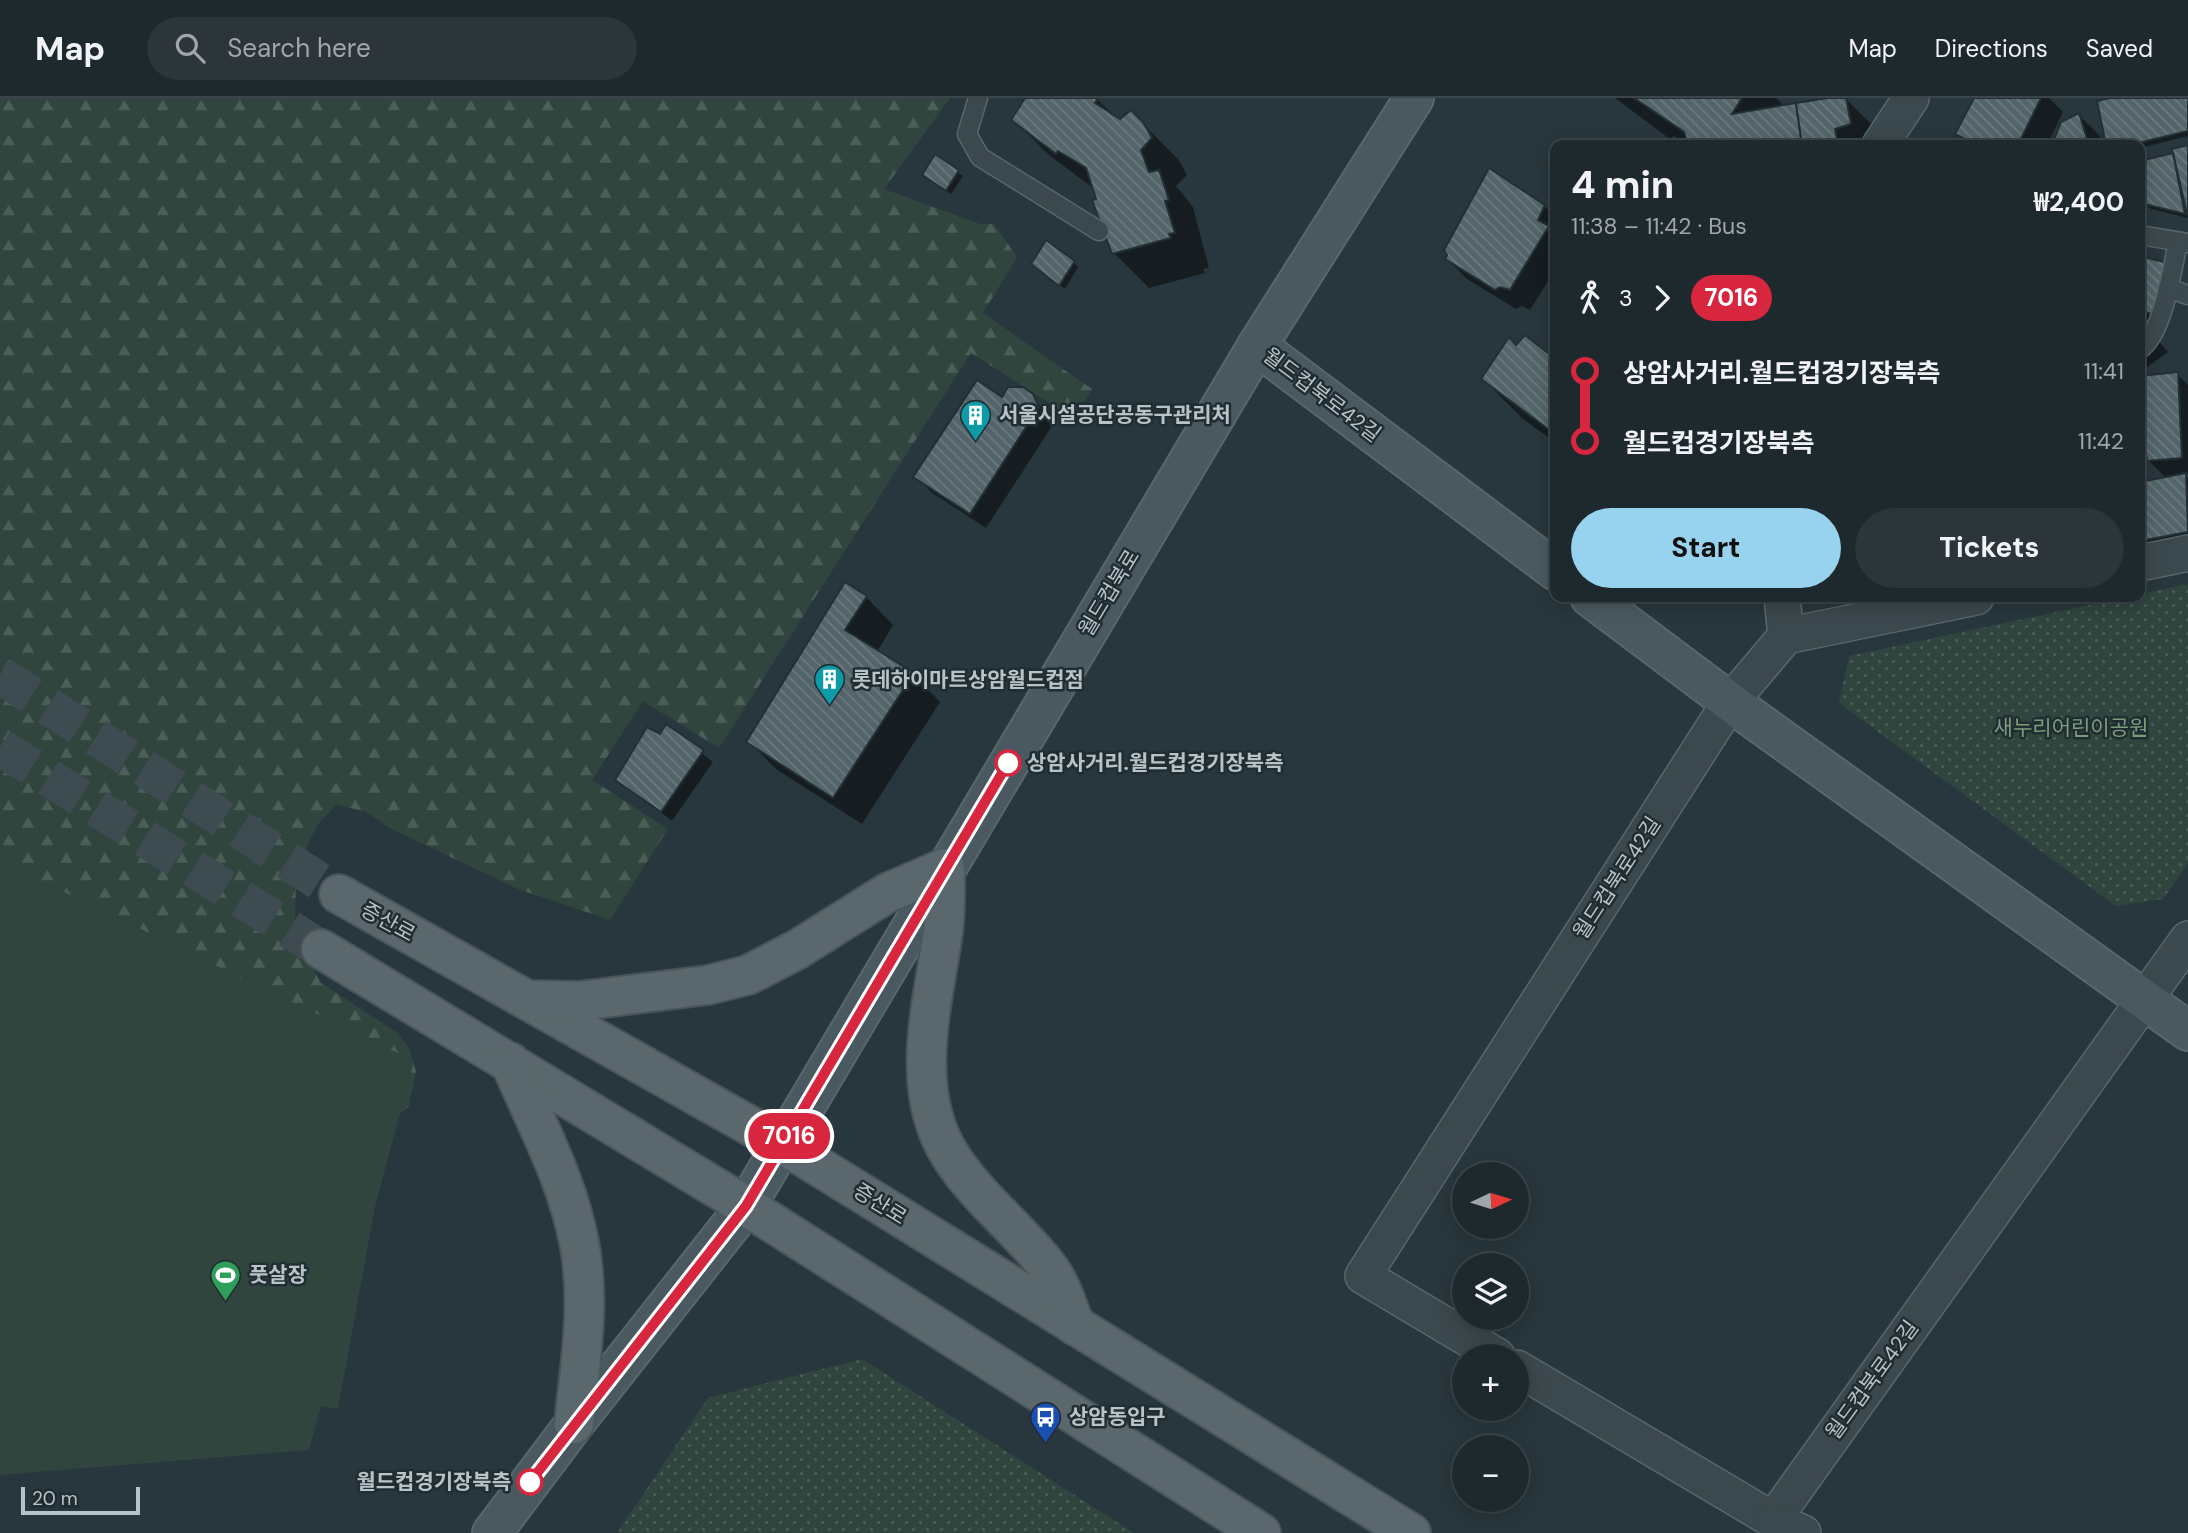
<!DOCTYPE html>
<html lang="en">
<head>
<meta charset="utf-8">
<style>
  :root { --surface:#1e292e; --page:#2b353a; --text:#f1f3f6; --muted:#a1a6aa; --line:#3c454a; --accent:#97d3ee }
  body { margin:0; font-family:"DM Sans","Noto Sans KR",sans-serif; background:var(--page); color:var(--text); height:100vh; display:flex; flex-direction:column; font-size:26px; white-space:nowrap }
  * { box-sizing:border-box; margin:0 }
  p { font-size:23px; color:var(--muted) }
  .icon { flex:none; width:38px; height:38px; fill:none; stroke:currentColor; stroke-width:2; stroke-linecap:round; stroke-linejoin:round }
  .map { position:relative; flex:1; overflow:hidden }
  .drawer { position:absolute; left:1550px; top:42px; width:595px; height:462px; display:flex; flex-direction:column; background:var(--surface); border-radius:14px; box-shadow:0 4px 18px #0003,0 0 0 2px var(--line) }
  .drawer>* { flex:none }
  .badge { padding:0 14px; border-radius:23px; font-size:24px; line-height:46px }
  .needle { width:46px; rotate:86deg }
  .controls { position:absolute; left:1452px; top:1064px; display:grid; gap:14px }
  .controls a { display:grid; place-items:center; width:77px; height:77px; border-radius:50%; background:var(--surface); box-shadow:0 4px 18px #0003,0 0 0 2px var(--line); font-size:35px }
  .scale { position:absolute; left:21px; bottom:18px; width:119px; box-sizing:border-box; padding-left:7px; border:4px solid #b8c3c8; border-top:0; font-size:19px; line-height:24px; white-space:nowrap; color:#b8c3c8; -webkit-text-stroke:5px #202d32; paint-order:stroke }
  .map>.badge { position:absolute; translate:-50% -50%; box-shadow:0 0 0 4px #fff }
  .legs { display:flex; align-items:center; gap:10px; height:77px; padding:0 21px; font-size:23px }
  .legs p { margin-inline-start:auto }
  .summary { display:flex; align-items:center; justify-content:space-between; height:119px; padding:0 21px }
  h1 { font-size:38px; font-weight:700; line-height:52px }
  .button { display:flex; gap:14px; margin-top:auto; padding:14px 21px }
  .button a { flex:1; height:80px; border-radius:42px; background:var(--accent); color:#111; font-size:28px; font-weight:700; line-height:80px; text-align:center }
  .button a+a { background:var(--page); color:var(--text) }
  ul { padding:0 21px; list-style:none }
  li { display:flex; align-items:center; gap:24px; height:70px; font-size:26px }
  li i { display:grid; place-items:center; width:10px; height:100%; margin:0 9px; background:currentColor }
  li i::after { content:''; width:18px; height:18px; margin:-9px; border:5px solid; border-radius:50%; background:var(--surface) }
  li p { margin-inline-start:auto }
  li:first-child i { background:linear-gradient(#0000 50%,currentColor 0) }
  li:last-child i { background:linear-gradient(currentColor 50%,#0000 0) }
  header { display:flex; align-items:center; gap:42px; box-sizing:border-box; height:98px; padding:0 35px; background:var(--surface); border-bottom:2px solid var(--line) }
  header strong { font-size:33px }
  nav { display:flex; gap:38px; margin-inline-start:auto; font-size:24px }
  .search { width:490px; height:63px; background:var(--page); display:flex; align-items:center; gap:18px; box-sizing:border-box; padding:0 24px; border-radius:38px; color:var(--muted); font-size:26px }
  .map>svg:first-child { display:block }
</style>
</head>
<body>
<header>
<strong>Map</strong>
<div class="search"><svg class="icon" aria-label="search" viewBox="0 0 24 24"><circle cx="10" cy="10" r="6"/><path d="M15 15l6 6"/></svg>Search here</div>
<nav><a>Map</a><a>Directions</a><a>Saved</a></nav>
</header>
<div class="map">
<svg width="2188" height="1435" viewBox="0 0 2188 1435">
  <defs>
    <pattern id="grass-dots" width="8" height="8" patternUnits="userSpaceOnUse" patternTransform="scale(1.75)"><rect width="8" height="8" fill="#30453e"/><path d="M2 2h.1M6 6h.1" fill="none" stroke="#4c5e58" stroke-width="1.8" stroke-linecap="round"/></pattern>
    <pattern id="forest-firs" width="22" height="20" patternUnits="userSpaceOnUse" patternTransform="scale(1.75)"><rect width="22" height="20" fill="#30453e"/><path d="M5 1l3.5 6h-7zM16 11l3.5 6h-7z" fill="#4c5e58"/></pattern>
    <pattern id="building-back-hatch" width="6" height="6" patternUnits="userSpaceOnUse" patternTransform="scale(1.75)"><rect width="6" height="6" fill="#53656a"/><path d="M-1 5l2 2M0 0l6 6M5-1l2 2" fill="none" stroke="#6a797e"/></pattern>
  </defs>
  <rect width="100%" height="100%" fill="#28373d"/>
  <!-- grass -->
  <g fill="url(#grass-dots)">
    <polygon points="2188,486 2188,765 2163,801 2116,808 1839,605 1849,558"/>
    <polygon points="862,1261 1134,1435 617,1435 708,1300"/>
  </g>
  <!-- forest -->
  <polygon fill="url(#forest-firs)" points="0,0 950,0 884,91 980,126 994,126 1017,159 983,215 1092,291 1074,321 971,255 719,650 643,603 592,682 668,731 610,822 518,791 390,730 365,713 336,707 317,727 296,773 295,834 320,884 396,934 409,949 416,974 408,1010 383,1025 0,955"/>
  <!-- pitch -->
  <polygon fill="#30453e" points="0,763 414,963 375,1109 338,1311 321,1308 309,1352 0,1377"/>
  <!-- shadow -->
  <g fill="#0007">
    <polygon points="1027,0 1096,0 1120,23 1131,14 1178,61 1187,77 1176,88 1193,109 1209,170 1203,171 1205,175 1149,190 1114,155 1093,90 1049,57 1014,22"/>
    <polygon points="1615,0 1776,0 1785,9 1845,0 1872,27 1877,47 1687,47 1674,38 1670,41"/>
    <polygon points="1976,0 2049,0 2063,14 2047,47 1968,47 1957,36"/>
    <polygon points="2117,0 2188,0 2188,38 2140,50 2140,47 2108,47 2099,5"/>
    <polygon points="2079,17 2099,37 2102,47 2054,47 2062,25"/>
    <polygon points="2188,50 2188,120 2151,111 2146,106 2140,64"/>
    <polygon points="936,59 963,78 951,96 929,81"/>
    <polygon points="2140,91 2142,93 2141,118 2140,117"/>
    <polygon points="1544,108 1556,120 1556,170 1530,212 1522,208 1516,211 1467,181 1447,161"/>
    <polygon points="2140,154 2149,162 2166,226 2140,220"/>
    <polygon points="1074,165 1078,169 1065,191 1038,170"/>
    <polygon points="2140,227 2146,228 2168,254 2140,274"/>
    <polygon points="1517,249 1548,257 1556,255 1556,345 1523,321 1483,281"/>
    <polygon points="2177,276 2188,287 2188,376 2184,376 2188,380 2188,452 2140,457 2140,351 2147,385 2176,379 2164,378 2148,362 2147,349 2140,343 2140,280 2146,277"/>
    <polygon points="1031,297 1054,325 986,430 931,394 916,379 1003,301"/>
    <polygon points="866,499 893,527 877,554 913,576 940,604 862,726 776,671 748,643"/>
    <polygon points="667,628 713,664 672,723 618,681"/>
  </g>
  <!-- building -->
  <g fill="url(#building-back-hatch)" stroke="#222f34" stroke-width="2">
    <polygon points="1025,0 1098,0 1095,5 1120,21 1131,12 1143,24 1152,40 1141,52 1149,74 1159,72 1169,102 1165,103 1175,135 1169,136 1171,140 1112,156 1092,102 1096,101 1086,70 1058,53 1056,56 1011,22"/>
    <polygon points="1634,0 1742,0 1732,16 1796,5 1802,47 1688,47 1684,34"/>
    <polygon points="1828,0 1846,0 1851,26 1835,31 1838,47 1802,47 1796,5"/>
    <polygon points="1974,0 2041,0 2018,47 1976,47 1955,36"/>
    <polygon points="2110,0 2188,0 2188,33 2130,47 2106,47 2097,3"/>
    <polygon points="2079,15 2089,47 2052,47 2061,24"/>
    <polygon points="2188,47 2188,120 2172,51"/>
    <polygon points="2173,55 2185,116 2144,106 2140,63"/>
    <polygon points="935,56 959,72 946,93 922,77"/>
    <polygon points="1489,70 1545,107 1538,122 1549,128 1510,192 1500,189 1495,192 1445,161 1447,157 1444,152"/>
    <polygon points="1046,142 1075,163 1059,188 1031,166"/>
    <polygon points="2140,153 2140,158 2168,165 2156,217 2140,213"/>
    <polygon points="2140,226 2146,226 2149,234 2140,240"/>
    <polygon points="1525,237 1548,255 1552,249 1556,252 1556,337 1481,281 1509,239 1516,247"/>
    <polygon points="2178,274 2182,360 2147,363 2144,341 2140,341 2140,278"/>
    <polygon points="977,282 1002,299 1008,289 1023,289 1033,296 1039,309 970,416 913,379"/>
    <polygon points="2186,375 2188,434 2140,443 2140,384"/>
    <polygon points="845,484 867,498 845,532 914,575 833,700 746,644"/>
    <polygon points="666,626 704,652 661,714 615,682 647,629 660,636"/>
  </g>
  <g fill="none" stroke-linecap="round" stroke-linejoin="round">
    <!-- primary-tunnel -->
    <g stroke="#3e4c52" stroke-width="38" stroke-dasharray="38 19" stroke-linecap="butt">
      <polyline points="0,577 339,796"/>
      <polyline points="0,649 321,851"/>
    </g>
    <defs>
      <g id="lane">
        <polyline points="978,0 967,36 980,59 1099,133"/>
        <polyline points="2140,137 2188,145"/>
        <polyline points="2168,190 2188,197"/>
        <path d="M2140,251C2163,236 2172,172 2178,144"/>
      </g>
      <g id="street">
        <polyline points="1880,47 1911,0"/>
        <polyline points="2140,465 2188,455"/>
        <polyline points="1782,499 1786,538"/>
        <polyline points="1497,1258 1363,1178 1730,604 1786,538 1976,499"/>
        <polyline points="1517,1270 1773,1422 2188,841"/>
        <polyline points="1773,1422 1803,1435"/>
      </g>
      <g id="secondary">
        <polyline points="1257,248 1556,473"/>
        <polyline points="1590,499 1730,604 2188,933"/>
        <polyline points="492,1435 574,1326 746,1108 1257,248 1414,0"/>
      </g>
      <g id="primary">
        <polyline points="339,796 784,1047 1411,1435"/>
        <polyline points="321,851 738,1103 1261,1435"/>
        <path d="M530,902L579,903L708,887L748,877L798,851L887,795L945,770C945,791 946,813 943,834C933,905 908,990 950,1057C977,1100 1018,1130 1048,1169C1061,1186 1068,1206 1074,1227"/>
        <path d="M510,964C535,1023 567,1081 579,1144C591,1204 580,1266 574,1326"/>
      </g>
    </defs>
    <!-- lane casing -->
    <use href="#lane" stroke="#59666b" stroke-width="21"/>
    <!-- street casing -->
    <use href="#street" stroke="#59666b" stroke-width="38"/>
    <!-- secondary casing -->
    <use href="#secondary" stroke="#59666b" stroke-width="42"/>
    <!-- primary casing -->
    <use href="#primary" stroke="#485459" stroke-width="42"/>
    <!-- lane -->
    <use href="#lane" stroke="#3b484d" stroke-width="18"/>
    <!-- street -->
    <use href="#street" stroke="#3b484d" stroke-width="35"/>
    <!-- secondary -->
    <use href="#secondary" stroke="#4a5960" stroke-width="38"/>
    <!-- primary -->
    <use href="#primary" stroke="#5a686d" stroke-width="38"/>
  </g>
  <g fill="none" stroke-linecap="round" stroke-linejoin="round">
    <defs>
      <polyline id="line-1" points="530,1384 746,1108 1008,665"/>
    </defs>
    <!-- line-1 casing -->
    <use href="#line-1" stroke="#fff" stroke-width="16"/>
    <!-- line-1 -->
    <use href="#line-1" stroke="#d7263d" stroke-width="10"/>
  </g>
  <!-- icons -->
  <defs>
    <symbol id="building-pin" viewBox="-11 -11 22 30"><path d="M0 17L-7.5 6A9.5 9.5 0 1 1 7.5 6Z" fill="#0f9aa8" stroke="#202d32"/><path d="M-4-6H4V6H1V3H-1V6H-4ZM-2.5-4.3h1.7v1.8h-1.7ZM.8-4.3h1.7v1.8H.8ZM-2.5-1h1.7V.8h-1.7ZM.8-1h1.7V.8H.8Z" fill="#fff"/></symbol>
    <symbol id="stadium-pin" viewBox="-11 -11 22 30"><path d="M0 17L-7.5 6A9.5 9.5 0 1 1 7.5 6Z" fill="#2e9e5b" stroke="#202d32"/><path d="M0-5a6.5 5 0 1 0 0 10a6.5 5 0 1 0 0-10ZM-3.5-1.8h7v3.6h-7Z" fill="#fff"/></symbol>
    <symbol id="bus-pin" viewBox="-11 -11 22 30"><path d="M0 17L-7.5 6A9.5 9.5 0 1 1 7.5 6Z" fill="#1a4fb4" stroke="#202d32"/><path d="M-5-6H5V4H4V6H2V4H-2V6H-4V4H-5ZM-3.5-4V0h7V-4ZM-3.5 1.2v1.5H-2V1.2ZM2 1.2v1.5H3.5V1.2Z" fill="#fff"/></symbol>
  </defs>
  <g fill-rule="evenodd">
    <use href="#building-pin" x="958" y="300" width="35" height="47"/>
    <use href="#building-pin" x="812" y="564" width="35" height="47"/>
    <use href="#stadium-pin" x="208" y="1160" width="35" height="47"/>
    <use href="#bus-pin" x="1028" y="1302" width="35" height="47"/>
  </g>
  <!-- markers -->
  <g fill="#fff" stroke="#d7263d" stroke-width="3.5">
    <circle cx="1008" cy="665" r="12"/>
    <circle cx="530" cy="1384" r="12"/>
  </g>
  <g text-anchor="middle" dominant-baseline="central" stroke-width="5" stroke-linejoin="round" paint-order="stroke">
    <!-- street labels -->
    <g font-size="21" fill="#b8c3c8" stroke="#202d32">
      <text transform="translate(1322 297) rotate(37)">월드컵북로42길</text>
      <text transform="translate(1109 495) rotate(-59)">월드컵북로</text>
      <text transform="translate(1617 780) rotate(-57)">월드컵북로42길</text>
      <text transform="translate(388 824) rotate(29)">증산로</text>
      <text transform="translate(880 1106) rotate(32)">증산로</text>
      <text transform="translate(1872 1282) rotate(-54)">월드컵북로42길</text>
    </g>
    <!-- poi labels -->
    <g font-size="21" font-weight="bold" fill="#b8c3c8" stroke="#202d32" text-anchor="start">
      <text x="999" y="317">서울시설공단공동구관리처</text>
      <text x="852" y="582">롯데하이마트상암월드컵점</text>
      <text x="249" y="1177">풋살장</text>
      <text x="1069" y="1319">상암동입구</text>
    </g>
    <!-- park labels -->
    <g font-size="21" fill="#7b9c78" stroke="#202d32">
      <text x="2071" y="630">새누리어린이공원</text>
    </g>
    <!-- stop labels -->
    <g font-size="21" font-weight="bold" fill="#b8c3c8" stroke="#202d32" text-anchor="start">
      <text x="1027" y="665">상암사거리.월드컵경기장북측</text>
      <text x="511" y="1384" text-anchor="end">월드컵경기장북측</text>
    </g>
  </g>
</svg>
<div class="controls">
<a><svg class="needle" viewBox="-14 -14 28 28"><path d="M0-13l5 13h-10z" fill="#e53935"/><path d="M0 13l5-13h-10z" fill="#a1a6aa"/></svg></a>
<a><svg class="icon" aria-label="layers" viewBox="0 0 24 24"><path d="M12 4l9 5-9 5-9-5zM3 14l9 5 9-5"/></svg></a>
<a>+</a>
<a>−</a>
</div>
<div class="scale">20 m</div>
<b class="badge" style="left:789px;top:1038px;background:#d7263d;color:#fff">7016</b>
<section class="drawer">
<div class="summary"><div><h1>4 min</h1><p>11:38 – 11:42 · Bus</p></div><b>₩2,400</b></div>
<div class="legs"><svg class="icon" aria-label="walk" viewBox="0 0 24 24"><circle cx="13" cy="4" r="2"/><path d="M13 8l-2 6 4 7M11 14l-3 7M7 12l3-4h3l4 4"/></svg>3<svg class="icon" aria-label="forward" viewBox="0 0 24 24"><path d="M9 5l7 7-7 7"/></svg><b class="badge" style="background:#d7263d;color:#fff">7016</b></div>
<ul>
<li><i style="color:#d7263d"></i><b>상암사거리.월드컵경기장북측</b><p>11:41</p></li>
<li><i style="color:#d7263d"></i><b>월드컵경기장북측</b><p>11:42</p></li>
</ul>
<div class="button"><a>Start</a><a>Tickets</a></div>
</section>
</div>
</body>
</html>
